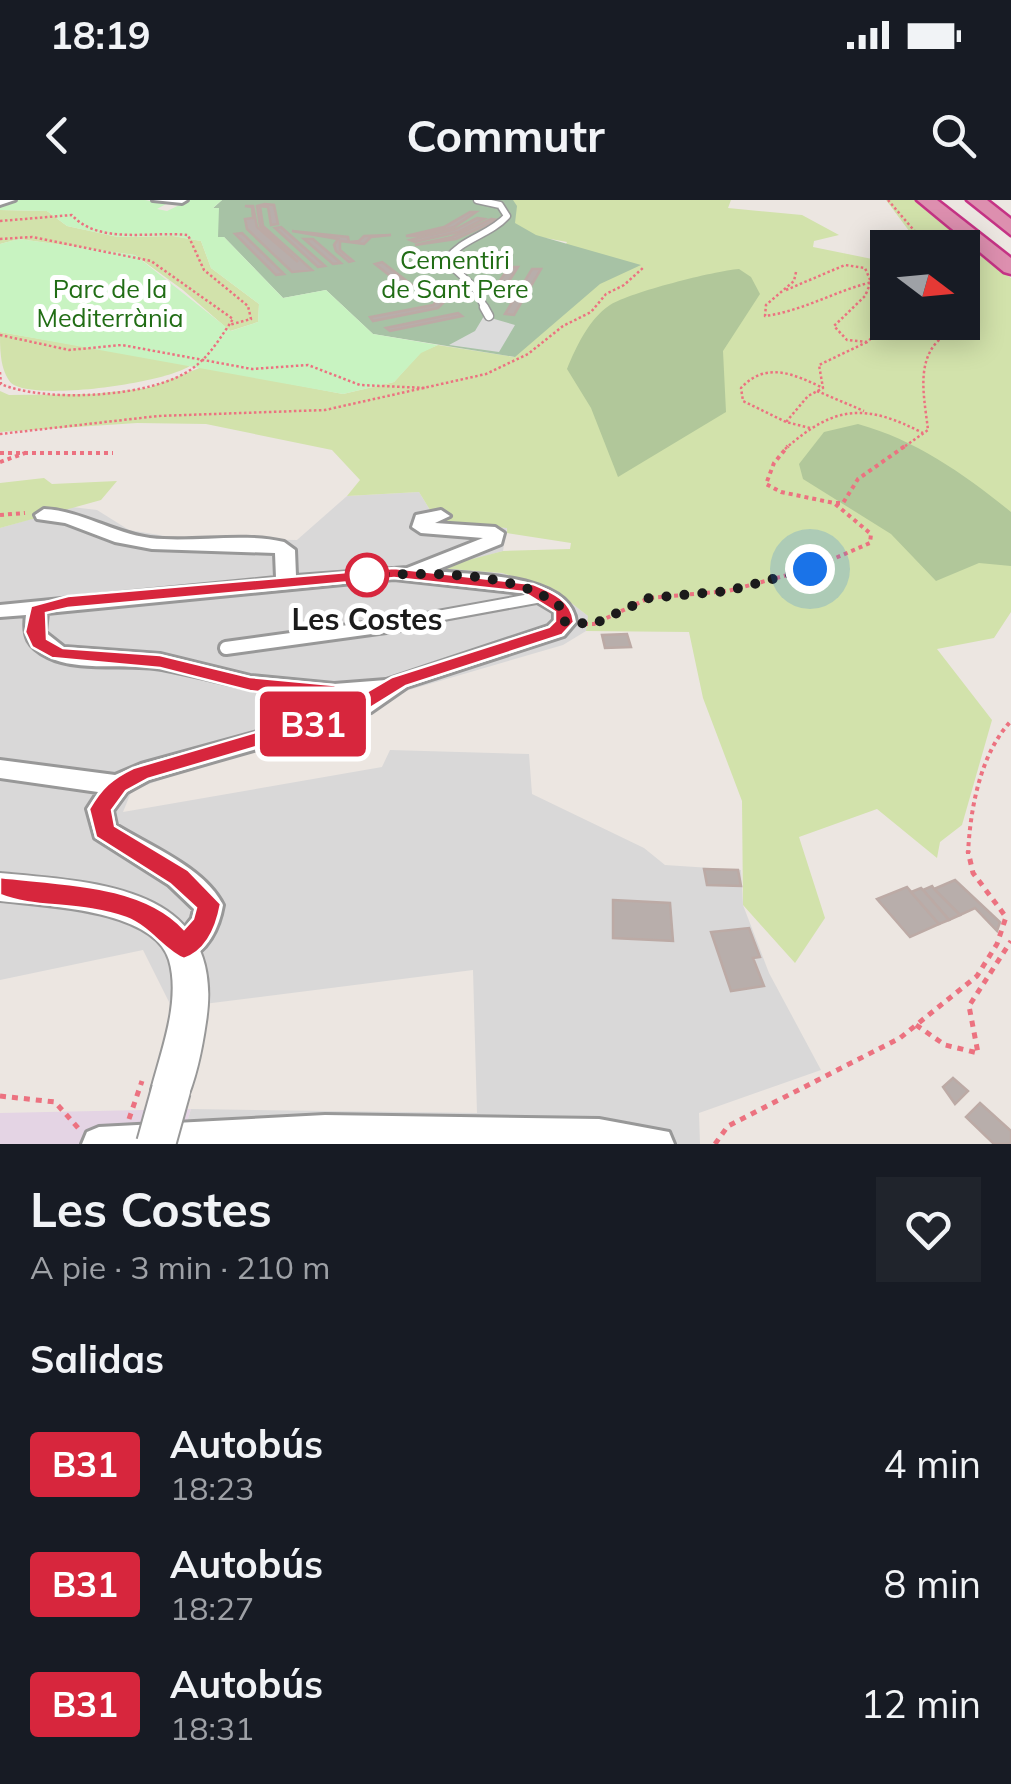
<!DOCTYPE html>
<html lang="es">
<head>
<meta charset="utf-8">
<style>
  :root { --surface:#171b24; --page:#20242c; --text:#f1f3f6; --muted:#9ea1a6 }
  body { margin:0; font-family:Mulish,sans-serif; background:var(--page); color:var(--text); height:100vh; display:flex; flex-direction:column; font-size:38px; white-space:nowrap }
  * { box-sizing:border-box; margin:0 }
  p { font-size:32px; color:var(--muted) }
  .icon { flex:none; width:55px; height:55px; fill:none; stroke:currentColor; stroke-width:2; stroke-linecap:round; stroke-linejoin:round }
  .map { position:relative; height:944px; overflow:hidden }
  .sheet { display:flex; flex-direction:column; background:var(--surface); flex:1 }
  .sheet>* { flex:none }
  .badge { padding:0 20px; border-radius:8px; font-size:35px; line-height:65px }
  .needle { width:65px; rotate:106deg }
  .buttons { position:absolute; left:870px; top:30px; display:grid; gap:20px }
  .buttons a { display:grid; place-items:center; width:110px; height:110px; border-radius:0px; background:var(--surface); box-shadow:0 5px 25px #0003; font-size:50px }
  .you { position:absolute; width:50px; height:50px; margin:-25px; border:8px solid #fff; border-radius:50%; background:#1a73e8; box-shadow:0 0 0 15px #1a73e833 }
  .map>.badge { position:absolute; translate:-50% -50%; box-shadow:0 0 0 5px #fff }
  h2 { padding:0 30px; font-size:38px; line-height:90px }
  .round { display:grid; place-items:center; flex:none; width:105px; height:105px; border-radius:0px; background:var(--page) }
  .summary { display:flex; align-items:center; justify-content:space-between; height:170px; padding:0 30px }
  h1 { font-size:48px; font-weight:700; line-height:75px }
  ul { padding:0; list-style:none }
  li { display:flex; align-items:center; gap:30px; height:120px; padding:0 30px }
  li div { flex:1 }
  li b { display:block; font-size:38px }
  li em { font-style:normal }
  li .badge { min-width:110px; font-weight:700; text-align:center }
  .status { display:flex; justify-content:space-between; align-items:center; height:70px; padding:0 50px; background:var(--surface); direction:ltr }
  .status svg { height:28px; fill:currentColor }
  header { display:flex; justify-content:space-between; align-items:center; height:130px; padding:0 30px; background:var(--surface); font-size:45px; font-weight:700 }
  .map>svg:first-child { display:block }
</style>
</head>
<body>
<div class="status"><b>18:19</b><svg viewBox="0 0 49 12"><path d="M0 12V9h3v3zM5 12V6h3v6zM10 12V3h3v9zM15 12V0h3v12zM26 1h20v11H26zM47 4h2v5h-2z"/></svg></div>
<header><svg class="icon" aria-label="back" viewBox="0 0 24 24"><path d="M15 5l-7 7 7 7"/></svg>Commutr<svg class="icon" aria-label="search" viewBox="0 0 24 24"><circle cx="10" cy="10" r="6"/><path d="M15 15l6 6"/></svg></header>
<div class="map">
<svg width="1011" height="944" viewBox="0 0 1011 944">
  <rect width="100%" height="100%" fill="#ece6e1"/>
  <!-- residential -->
  <polygon fill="#d9d8d8" points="419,292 438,323 507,328 503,351 442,368 502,373 552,388 588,416 586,431 563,445 402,492 357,522 203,565 132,590 123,612 382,567 390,550 529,554 532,594 644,648 665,665 741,670 743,705 769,773 821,870 699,913 700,944 180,944 191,909 477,913 473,770 172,808 143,750 0,780 0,328 72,307 97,310 129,330 183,339 297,340 347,296"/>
  <!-- industrial -->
  <polygon fill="#e4d4e4" points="191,909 180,944 0,944 0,913"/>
  <!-- grass -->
  <g fill="#d2e2ab">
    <polygon points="507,0 731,0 728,8 802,15 839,35 814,41 813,47 887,62 888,122 962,122 962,48 921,47 886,0 918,0 1011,78 1011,412 994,438 937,449 992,520 962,625 940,642 937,658 877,609 799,637 825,718 795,763 743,705 742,601 703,498 689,432 586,431 588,416 552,388 502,373 438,368 503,351 570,349 571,343 507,333 507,328 438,323 419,292 347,296 360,280 332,250 206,224 137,223 0,232 0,191 9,195 93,194 148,188 202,167 343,194 394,182 421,152 438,145 514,157 523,124 567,42 513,32"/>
    <polygon points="0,10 47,11 67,26 118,37 173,36 201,41 211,68 259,104 258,122 230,131 183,90 135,55 19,39 0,44"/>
    <path d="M0,132L191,165C168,183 33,202 11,183C0,170 0,150 0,132Z"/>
    <polygon points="44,278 52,284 117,281 101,300 0,328 0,283"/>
  </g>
  <!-- forest -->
  <g fill="#b1c79a">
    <path d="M739,69L751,77L760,94L723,151L726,212L618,277L591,208L567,169C576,147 589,119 610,105C631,92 714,71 739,69Z"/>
    <path d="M858,224C916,240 964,274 1011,312V366L979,363L936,381L891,334L803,279L799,264L824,232Z"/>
  </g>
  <!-- cemetery -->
  <polygon fill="#a7c2a5" points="222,0 513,0 517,6 515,23 536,35 641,65 600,84 515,157 373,134 326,90 283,98 224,37 218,37 212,9"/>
  <!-- park -->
  <polygon fill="#c8f3c1" points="17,0 145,0 166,4 157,9 167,11 190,0 222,0 213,8 219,8 218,37 224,37 283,98 326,90 373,134 438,145 421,153 394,182 343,194 0,132 0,44 19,39 135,55 231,131 258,122 259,104 211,68 201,41 173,36 118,37 67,26 47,11 0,10 0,3"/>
  <!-- parking -->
  <polygon fill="#dbdbdb" points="484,116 515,125 499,152 449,145 475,131"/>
  <!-- building -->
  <g fill="#b8aeab" stroke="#bcaaa5" stroke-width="2.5">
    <polygon points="265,4 274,5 278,24 271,25 268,7 260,6 263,26 312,70 292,72 247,29 245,19 253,18 252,7 245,6 253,6 257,27 298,62 260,26 257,6"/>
    <polygon points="470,12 476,12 454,27 417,36 406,36 444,27"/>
    <polygon points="477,18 484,19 458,32 415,42 410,40 456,29"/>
    <polygon points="491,19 498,20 456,39 415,45 452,37"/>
    <polygon points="281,27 325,66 318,67 275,28"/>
    <polygon points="292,31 348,37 349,42 359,41 364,36 391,35 371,37 364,44 340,41 340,50 353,61 349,62 336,51 334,45 338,39"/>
    <polygon points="242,33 284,74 276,75 235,34"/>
    <polygon points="304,39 313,39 341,63 333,64"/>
    <polygon points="382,62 412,85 404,87 375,64"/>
    <polygon points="509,67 518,67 502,92 493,91"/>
    <polygon points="532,69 541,69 514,115 505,114"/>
    <polygon points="445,91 454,92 438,108 373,121 370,117 433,105"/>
    <polygon points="458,113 462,116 390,131 386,128"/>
    <polygon points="627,434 631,447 605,448 602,435"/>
    <polygon points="704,669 738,670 741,686 707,685"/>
    <polygon points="955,680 1000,722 997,731 975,708 960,715 934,689"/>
    <polygon points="932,686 934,689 960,715 949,720 923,690"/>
    <polygon points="907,687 939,724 910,737 877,699"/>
    <polygon points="921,688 923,690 949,720 939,724 911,692"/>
    <polygon points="613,700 670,703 673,741 613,738"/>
    <polygon points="749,728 760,757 753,758 764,786 731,791 711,732"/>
    <polygon points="953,878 968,891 955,904 943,887"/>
    <polygon points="980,903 1011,931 1011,944 994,944 966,917"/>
  </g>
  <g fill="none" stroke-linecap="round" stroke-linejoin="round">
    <defs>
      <path id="service-far3" d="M477,0L500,5L507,16C489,36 461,38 446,61L474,87L486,110"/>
      <polyline id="service-far2" points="484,107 489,116"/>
      <polyline id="service-far1" points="383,426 547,396"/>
      <polyline id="service" points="226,448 400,424"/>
      <g id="minor">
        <polygon points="0,0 15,0 0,5"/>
        <polygon points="153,0 187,0 182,3"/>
        <path d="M44,309C82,311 113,333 150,338C194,343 241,332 284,342L295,350L296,376L407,368L483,338L421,333L412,327L416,315L441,310L450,316L435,323L495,327L504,333L501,344L434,371C471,375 571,373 576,422L564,436L407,487L371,512L330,528L149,580L127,592L113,611L116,625C150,646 205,668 223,705C219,728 208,752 184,761L173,757L169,748L192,718L194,709L169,685L95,638L87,609L98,592L0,578V560L115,575L141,564L315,516L359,497C289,504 230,482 162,469C130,463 77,472 48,457C28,447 23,437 26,415L0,417V405L276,378L275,353L152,349L115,342L65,323L37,319L35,315ZM394,379L522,393L554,412V420L548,426L386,480L334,484L250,476L160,454L64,447L45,432L47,413Z"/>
        <polygon points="325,915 599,919 669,932 674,944 82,944 87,932 99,927"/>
      </g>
      <path id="tertiary" d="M0,673C100,682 227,687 206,822C202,850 196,879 185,904L171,910L157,904L151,890C161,851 181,801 169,760C154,709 43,706 0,701Z"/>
      <g id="motorway">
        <polygon points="917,0 937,0 1011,58 1011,74 1004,72"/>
        <polygon points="967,0 987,0 1011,19 1011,35"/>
      </g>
    </defs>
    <!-- service-far3 casing -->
    <use href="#service-far3" stroke="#989898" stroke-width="9"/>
    <!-- service-far2 casing -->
    <use href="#service-far2" stroke="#989898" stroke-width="11"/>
    <!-- service-far1 casing -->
    <use href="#service-far1" stroke="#989898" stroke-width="14"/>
    <!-- service casing -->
    <use href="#service" stroke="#989898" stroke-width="18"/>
    <!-- minor casing -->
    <use href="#minor" stroke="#989898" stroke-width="6"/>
    <!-- tertiary casing -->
    <use href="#tertiary" stroke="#989898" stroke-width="4"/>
    <!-- motorway casing -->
    <use href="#motorway" stroke="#c53385" stroke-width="5"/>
    <!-- path-far2 -->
    <g stroke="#ec7280" stroke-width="2.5" stroke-dasharray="2.5 2.5" stroke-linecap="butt">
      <polyline points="888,0 929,48"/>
      <path d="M0,21L72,15C98,45 152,31 188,35L204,70L248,106L251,119L229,125"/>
      <path d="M0,39L32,37L151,61L233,119C222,135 210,156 193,168C153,198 45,203 1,184L0,172"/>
      <path d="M796,72L794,81L766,105L765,116C809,110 844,85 888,79"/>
      <polyline points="786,90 845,65 865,68 871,82 865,96 834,126 847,140 867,142 890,122"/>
      <polyline points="0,135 69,150 122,145 252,169 308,165 360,185 426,188"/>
      <polyline points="817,191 864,211"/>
      <path d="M786,222L743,201L741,188C766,161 794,174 823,188"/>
      <polyline points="810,228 786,222 808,196 823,188 819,165 867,142"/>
      <polyline points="0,234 158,216 325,210 486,174 528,154 563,126 591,112 606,94 624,85 644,67"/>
      <path d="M785,249C836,204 866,204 923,233"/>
      <path d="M901,249L928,230C925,202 916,166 936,143C944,134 955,134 959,122"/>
    </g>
    <!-- path-far1 -->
    <g stroke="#ec7280" stroke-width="4" stroke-dasharray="4 4" stroke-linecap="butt">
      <polyline points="0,253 113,253"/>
      <polyline points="0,262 28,252"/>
      <polyline points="836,303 843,303 858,279 905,246"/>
      <polyline points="0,315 25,313"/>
      <polyline points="584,424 594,424 649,398 728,391 810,369 870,343 871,334 834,303 781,292 766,284 774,263 788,246"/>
      <path d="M968,654C970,610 980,554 1011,521"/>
    </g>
    <!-- path -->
    <g stroke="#ec7280" stroke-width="5" stroke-dasharray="6 6" stroke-linecap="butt">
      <polyline points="916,825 945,845 978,853 969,806 1011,741"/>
      <polyline points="0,896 55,902 79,929"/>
      <polyline points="129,919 142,881"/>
      <polyline points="715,944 728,926 900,838 977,776 997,744 1006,717 973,673 968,651"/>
    </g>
    <!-- service-far3 -->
    <use href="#service-far3" stroke="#fff" stroke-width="6"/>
    <!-- service-far2 -->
    <use href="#service-far2" stroke="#fff" stroke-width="8"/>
    <!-- service-far1 -->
    <use href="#service-far1" stroke="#fff" stroke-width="10"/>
    <!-- service -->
    <use href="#service" stroke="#fff" stroke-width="12"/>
    <!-- minor -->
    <use href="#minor" fill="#fff" fill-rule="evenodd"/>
    <!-- tertiary -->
    <use href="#tertiary" fill="#fff" fill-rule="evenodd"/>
    <!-- motorway -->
    <use href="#motorway" fill="#dd8faf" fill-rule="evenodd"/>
    <defs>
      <polyline id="tertiary-bridge" points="156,944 171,890"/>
    </defs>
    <!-- tertiary-bridge casing -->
    <use href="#tertiary-bridge" stroke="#989898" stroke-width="42" stroke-linecap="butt"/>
    <!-- tertiary-bridge -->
    <use href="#tertiary-bridge" stroke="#fff" stroke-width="38"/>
  </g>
  <!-- line -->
  <path fill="#d7263d" stroke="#fff" stroke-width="2.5" fill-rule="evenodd" d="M394,368L533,384C552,392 572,400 574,422L562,435L406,486L354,518L148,579L126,591L112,610L115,626L188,670L221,704C217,726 207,751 184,759C165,752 150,727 126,718C83,702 34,709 0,695V677C58,684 142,683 184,729L193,719L196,708L170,684L96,637L89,609C101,588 112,578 133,568L331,510L335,501L250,491L160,468L52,458L32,447L25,432L31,406L68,396ZM394,378L523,392L555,412V421L549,427L392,477L356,498L334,485L250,477L160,455L63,448L47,439L46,413L68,408Z"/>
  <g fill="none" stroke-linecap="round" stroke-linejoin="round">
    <!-- walk -->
    <path stroke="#1b1b1b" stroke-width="10" stroke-dasharray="0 18" d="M367,375C420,374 516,367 564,410L565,422L594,424L649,398L728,391L810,369"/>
  </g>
  <!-- markers -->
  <circle fill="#fff" stroke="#d7263d" stroke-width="5" cx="367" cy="375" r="20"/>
  <g text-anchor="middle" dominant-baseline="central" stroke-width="10" stroke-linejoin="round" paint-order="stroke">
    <!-- far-park labels -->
    <g font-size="25" fill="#216d15" stroke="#fff">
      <text x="455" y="59">Cementiri<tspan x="455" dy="29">de Sant Pere</tspan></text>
      <text x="110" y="88">Parc de la<tspan x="110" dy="29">Mediterrània</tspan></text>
    </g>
    <!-- stop labels -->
    <g font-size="30" font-weight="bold" fill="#1b1b1b" stroke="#fff">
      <text x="367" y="419">Les Costes</text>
    </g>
  </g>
</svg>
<div class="buttons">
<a><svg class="needle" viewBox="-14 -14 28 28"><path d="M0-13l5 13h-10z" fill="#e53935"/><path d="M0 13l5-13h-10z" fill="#9ea1a6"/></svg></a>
</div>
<div class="you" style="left:810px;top:369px"></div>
<b class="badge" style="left:313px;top:524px;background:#d7263d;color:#fff">B31</b>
</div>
<section class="sheet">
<div class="summary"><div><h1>Les Costes</h1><p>A pie · 3 min · 210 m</p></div><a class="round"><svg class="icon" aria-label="heart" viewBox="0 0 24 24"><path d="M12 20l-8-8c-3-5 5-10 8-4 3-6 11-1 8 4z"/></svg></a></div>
<h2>Salidas</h2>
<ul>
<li><span class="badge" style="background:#d7263d;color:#fff">B31</span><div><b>Autobús</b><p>18:23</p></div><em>4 min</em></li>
<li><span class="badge" style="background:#d7263d;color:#fff">B31</span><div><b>Autobús</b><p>18:27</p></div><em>8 min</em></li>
<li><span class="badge" style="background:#d7263d;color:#fff">B31</span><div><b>Autobús</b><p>18:31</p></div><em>12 min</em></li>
</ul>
</section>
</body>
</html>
